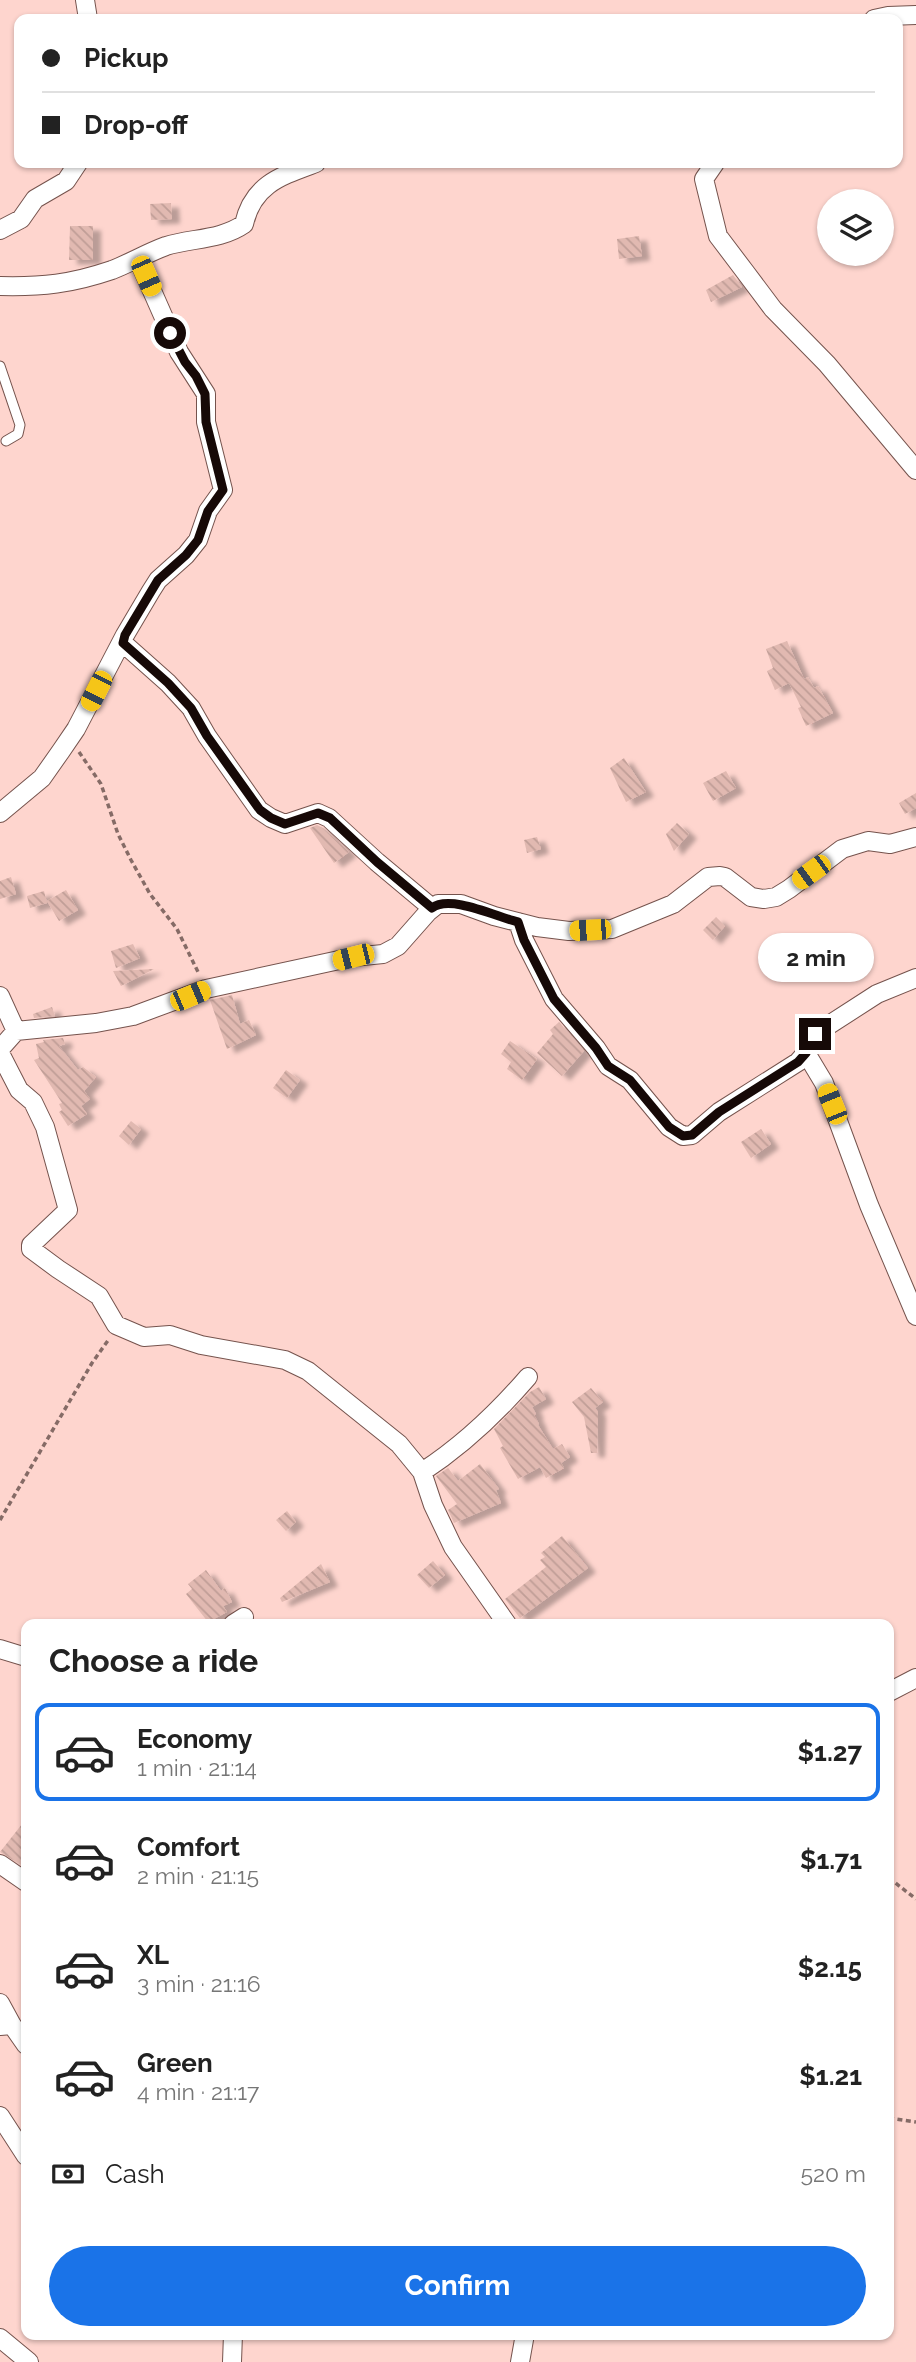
<!DOCTYPE html>
<meta charset="utf-8">
<style>
:root{--surface:#fff;--page:#f2f2f2;--text:#222;--muted:#767676;--line:#e0e0e0;--accent:#1a73e8}
body{margin:0;font-family:Raleway,sans-serif;background:var(--page);color:var(--text);height:100vh;display:flex;flex-direction:column;font-size:26px;white-space:nowrap}
*{box-sizing:border-box;margin:0}
p{font-size:23px;color:var(--muted)}
.icon{flex:none;width:38px;height:38px;fill:none;stroke:currentColor;stroke-width:2;stroke-linecap:round;stroke-linejoin:round}
.map{position:relative;flex:1;overflow:hidden}
.panel{position:absolute;left:21px;top:1619px;width:873px;height:721px;display:flex;flex-direction:column;background:var(--surface);border-radius:14px;box-shadow:0 2px 5px #0004}
.panel>*{flex:none}
.guide{position:absolute;left:14px;top:14px;width:889px;height:154px;border-radius:14px;box-shadow:0 2px 5px #0004;display:grid;align-content:center;height:154px;padding:0 28px;background:var(--surface)}
.fabs{position:absolute;left:817px;top:189px;display:grid;gap:14px}
.fabs a{display:grid;place-items:center;width:77px;height:77px;border-radius:50%;background:var(--surface);box-shadow:0 2px 5px #0004;font-size:35px}
.end{position:absolute;width:32px;height:32px;margin:-16px;border:9px solid #160907;background:#fff;box-shadow:0 0 0 4px #fff}
.from{border-radius:50%}
.bubble{position:absolute;height:49px;border-radius:24px;background:var(--surface);box-shadow:0 2px 5px #0004;font-size:23px;font-weight:700;line-height:49px;text-align:center}
.car{position:absolute;width:21px;height:42px;margin:-21px -10px;border-radius:9px;box-shadow:0 0 5px 2px #0007;background:linear-gradient(#f5c518 24%,#345 0 40%,#f5c518 0 76%,#345 0 86%,#f5c518 0)}
.guide b{display:flex;align-items:center;gap:24px;height:66px;font-size:26px}
.guide b+b{border-top:2px solid var(--line)}
.guide i{width:18px;height:18px;background:var(--text)}
ul{padding:0;list-style:none}
li{display:flex;align-items:center;gap:21px;height:98px;margin:0 14px 10px;padding:0 14px;border:4px solid transparent;border-radius:14px}
li div{flex:1}
li b{display:block;font-size:26px}
li em{font-style:normal;font-weight:700}
li.selected{border-color:var(--accent)}
li>.icon{width:63px;height:63px;stroke-width:1.5}
h2{padding:0 28px;font-size:32px;line-height:84px}
.pay{display:flex;align-items:center;gap:18px;height:77px;padding:0 28px;font-size:26px}
.pay p{margin-inline-start:auto}
.cta{display:flex;gap:14px;margin-top:auto;padding:14px 28px}
.cta a{flex:1;height:80px;border-radius:42px;background:var(--accent);color:#fff;font-size:28px;font-weight:700;line-height:80px;text-align:center}
.map>svg:first-child{display:block}
</style>
<div class="map">
<svg width="916" height="2362" viewBox="0 0 916 2362">
<defs>
<pattern id="building-back-hatch" width="6" height="6" patternUnits="userSpaceOnUse" patternTransform="scale(1.75)"><rect width="6" height="6" fill="#e1b9b1"/><path d="M-1 5l2 2M0 0l6 6M5-1l2 2" fill="none" stroke="#c09e97"/></pattern>
<filter id="shadow"><feDropShadow dx="8" dy="4.5" stdDeviation="2" flood-color="#0004"/></filter>
</defs>
<rect width="100%" height="100%" fill="#fed5ce"/>
<!-- building -->
<path fill="url(#building-back-hatch)" filter="url(#shadow)" d="M171 203 172 219 151 220 150 204Z
M70 226H93V260H69Z
M639 236 642 256 619 259 617 239Z
M733 275 742 287 711 302 706 290Z
M787 641 804 679 808 677 814 688 818 686 833 713 806 726 798 708 801 707 789 683 775 690 767 671 773 668 766 649Z
M624 758 646 792 626 802 610 768Z
M726 771 736 788 713 801 703 783Z
M916 793V808L905 814 899 803Z
M677 823 689 834 674 851 666 834Z
M317 825 323 828 349 852 334 863 310 828Z
M537 837 541 849 527 853 524 840Z
M11 877 16 894 0 899V881Z
M66 890 78 910 59 921 47 901Z
M44 891 47 903 30 908 27 896Z
M716 917 725 926 713 940 703 930Z
M133 944 140 958 116 968 111 951Z
M154 969 121 986 113 971Z
M232 995 240 1024 249 1020 256 1035 227 1049 210 1000Z
M52 1007 55 1016 34 1018 33 1014Z
M559 1022 584 1051 562 1076 537 1053 553 1034 550 1030Z
M63 1038 65 1044 59 1046 78 1070 83 1067 96 1077 84 1091 90 1099 81 1106 87 1114 68 1126 59 1112 62 1110 59 1104 62 1103 34 1060 39 1058 36 1044 44 1042 43 1040Z
M510 1041 537 1059 522 1080 507 1069 511 1062 501 1054Z
M286 1070 300 1080 287 1098 273 1088Z
M131 1121 141 1129 129 1145 119 1136Z
M761 1129 771 1144 751 1158 741 1142Z
M539 1387 546 1399 532 1407 536 1414 534 1415 539 1424 538 1425 553 1449 562 1444 570 1457 561 1463 564 1468 546 1478 540 1467 518 1479 500 1448 503 1446 494 1429 530 1392Z
M591 1388 603 1402 595 1408 598 1412 597 1453H591L584 1417 572 1402Z
M480 1464 499 1489 496 1490 501 1503 454 1523 448 1510 457 1504 436 1476 448 1468 458 1481Z
M287 1511 296 1522 286 1531 276 1520Z
M562 1536 588 1568 520 1618 505 1599 546 1567 540 1560 545 1557 541 1553Z
M433 1561 445 1575 429 1588 417 1575Z
M321 1564 330 1582 282 1602 280 1598Z
M206 1570 221 1591 225 1588 232 1602 223 1606 227 1612 208 1622 186 1594 192 1589 188 1584Z
M26 1819V1861L23 1866 0 1852Z"/>
<g fill="none" stroke-linecap="round" stroke-linejoin="round">
<defs>
<path id="lane" d="M0 366 20 425 18 434 6 441"/>
<path id="street" d="M85 0 88 19
M874 19 888 16 916 15
M715 163 704 179 718 236 746 273 773 309 827 364 916 470
M0 230 21 219 35 199 66 181 78 163
M0 286C42 287 71 284 112 270 130 263 147 253 166 246 192 238 221 240 244 224 253 184 281 176 316 163
M123 643 168 683 191 708 207 736 259 810 271 818 285 824 318 813 329 818 377 862 432 908
M0 813 42 778 61 751 76 729 125 635 151 591 158 580 186 555 198 540 208 511 223 490 206 422V394L179 352 138 259
M518 922 524 940 554 999 596 1048 608 1066 630 1080 669 1127 683 1136 692 1135 719 1112 798 1062 806 1053 815 1034 877 994 916 978
M0 996 16 1031
M0 1049 16 1031 96 1023 133 1016 206 989 353 957 383 954 398 946 428 912 438 904H461L494 916 537 927 569 931 612 929 673 904 708 877 720 876 725 877 751 897 764 899 776 897 789 889 842 849 868 841 890 844 916 837
M0 1053 19 1090 33 1102 45 1127 68 1210 31 1245V1249L58 1269 99 1296 116 1325 144 1337 170 1335 201 1345 285 1360 308 1371 399 1444 422 1472 433 1505 453 1547 507 1624
M806 1053 824 1083 869 1205 916 1316
M422 1472C462 1446 497 1413 528 1377
M233 1624 244 1617
M0 1649 26 1657
M889 1692 916 1678
M0 1864 26 1882
M0 2003 12 2025
M0 2026 12 2025 26 2045
M0 2116 26 2156
M0 2338 29 2362
M232 2362 233 2334
M520 2362 525 2334"/>
</defs>
<!-- lane casing -->
<use href="#lane" stroke="#75534d" stroke-width="11"/>
<!-- street casing -->
<use href="#street" stroke="#75534d" stroke-width="20"/>
<!-- path -->
<path stroke="#856b66" stroke-width="3.5" stroke-dasharray="5 3.5" stroke-linecap="butt" d="M79 752 101 784 118 834 131 860 150 894 177 929 199 974
M0 1520 92 1363 109 1339
M889 1878 916 1899
M889 2118 916 2122"/>
<!-- lane -->
<use href="#lane" stroke="#fff" stroke-width="9"/>
<!-- street -->
<use href="#street" stroke="#fff" stroke-width="18"/>
</g>
<g fill="none" stroke-linecap="round" stroke-linejoin="round">
<!-- route -->
<path stroke="#160907" stroke-width="9" d="M170 333 185 362 196 376 205 394 206 422 223 490 208 511 198 540 186 555 158 580 125 635 123 643 168 683 191 708 207 736 260 810 271 818 285 824 318 813 330 818 377 862 432 908C450 894 497 917 518 922L524 940 554 999 596 1048 608 1066 630 1080 669 1127 683 1136 692 1135 719 1112 798 1062 806 1053 815 1034"/>
</g>
</svg>
<div class="fabs">
<a><svg class="icon" aria-label="layers" viewBox="0 0 24 24"><path d="M12 4l9 5-9 5-9-5zM3 14l9 5 9-5"/></svg></a>
</div>
<i class="end from" style="left:170px;top:333px"></i>
<i class="end" style="left:815px;top:1034px"></i>
<div class="bubble" style="left:758px;top:933px;width:116px">2 min</div>
<i class="car" style="left:146px;top:276px;rotate:156deg"></i>
<i class="car" style="left:96px;top:691px;rotate:207deg"></i>
<i class="car" style="left:811px;top:872px;rotate:234deg"></i>
<i class="car" style="left:590px;top:930px;rotate:267deg"></i>
<i class="car" style="left:353px;top:957px;rotate:256deg"></i>
<i class="car" style="left:190px;top:996px;rotate:67deg"></i>
<i class="car" style="left:832px;top:1104px;rotate:338deg"></i>
<div class="guide">
<b><i class="from"></i>Pickup</b>
<b><i></i>Drop-off</b>
</div>
<section class="panel">
<h2>Choose a ride</h2>
<ul>
<li class="selected"><svg class="icon" aria-label="car" viewBox="0 0 24 24"><path d="M5 17H2v-5l4-1 3-4h7l3 4 3 1v5h-3M9 17h6M6 11h13"/><circle cx="7" cy="17" r="2"/><circle cx="17" cy="17" r="2"/></svg><div><b>Economy</b><p>1 min · 21:14</p></div><em>$1.27</em></li>
<li><svg class="icon" aria-label="car" viewBox="0 0 24 24"><path d="M5 17H2v-5l4-1 3-4h7l3 4 3 1v5h-3M9 17h6M6 11h13"/><circle cx="7" cy="17" r="2"/><circle cx="17" cy="17" r="2"/></svg><div><b>Comfort</b><p>2 min · 21:15</p></div><em>$1.71</em></li>
<li><svg class="icon" aria-label="car" viewBox="0 0 24 24"><path d="M5 17H2v-5l4-1 3-4h7l3 4 3 1v5h-3M9 17h6M6 11h13"/><circle cx="7" cy="17" r="2"/><circle cx="17" cy="17" r="2"/></svg><div><b>XL</b><p>3 min · 21:16</p></div><em>$2.15</em></li>
<li><svg class="icon" aria-label="car" viewBox="0 0 24 24"><path d="M5 17H2v-5l4-1 3-4h7l3 4 3 1v5h-3M9 17h6M6 11h13"/><circle cx="7" cy="17" r="2"/><circle cx="17" cy="17" r="2"/></svg><div><b>Green</b><p>4 min · 21:17</p></div><em>$1.21</em></li>
</ul>
<div class="pay"><svg class="icon" aria-label="cash" viewBox="0 0 24 24"><path d="M3 7h18v10H3z"/><circle cx="12" cy="12" r="2"/></svg>Cash<p>520 m</p></div>
<div class="cta"><a>Confirm</a></div>
</section>
</div>
